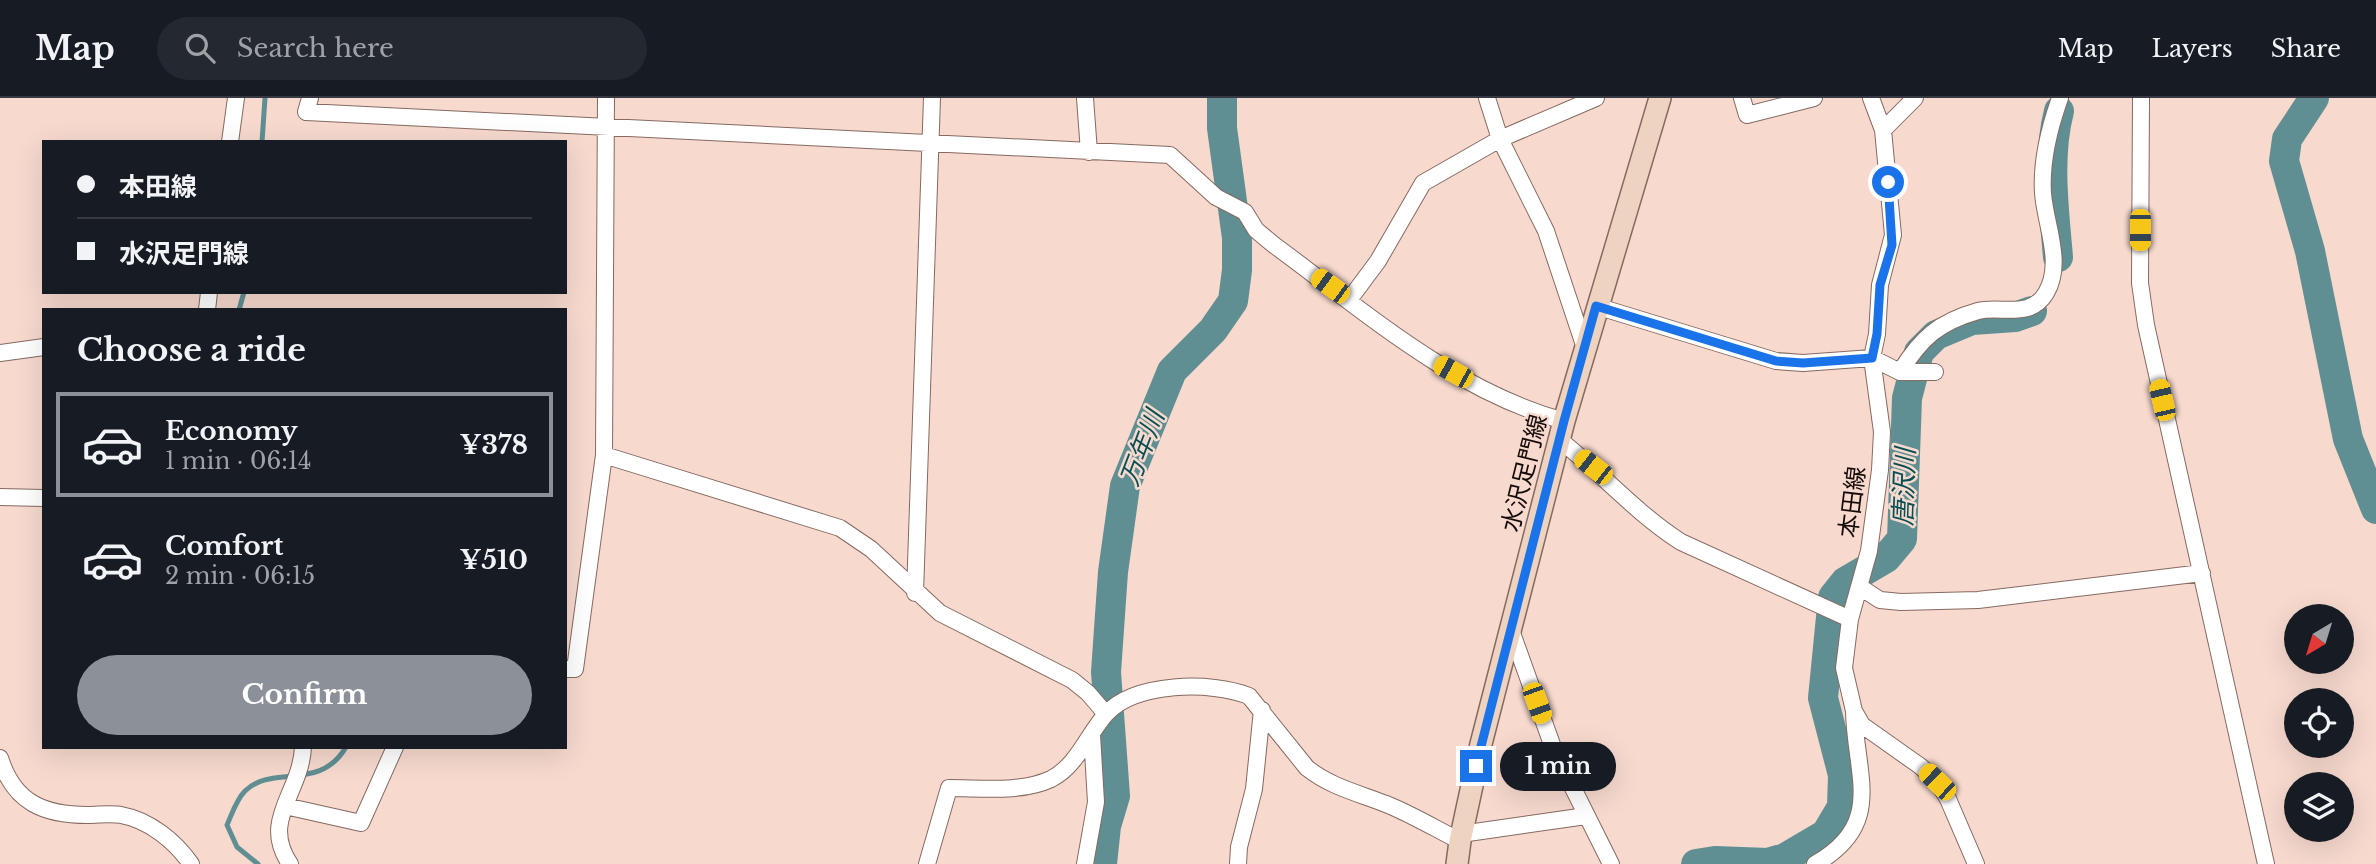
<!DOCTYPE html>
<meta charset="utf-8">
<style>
:root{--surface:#171b24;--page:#242831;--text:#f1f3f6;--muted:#9ea1a6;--line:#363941;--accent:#8c9099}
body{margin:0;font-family:"Libre Baskerville","Noto Sans JP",serif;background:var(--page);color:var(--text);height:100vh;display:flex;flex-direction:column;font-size:26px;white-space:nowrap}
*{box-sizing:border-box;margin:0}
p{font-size:23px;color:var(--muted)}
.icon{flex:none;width:38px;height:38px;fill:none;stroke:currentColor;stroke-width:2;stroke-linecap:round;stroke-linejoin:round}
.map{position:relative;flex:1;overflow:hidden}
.side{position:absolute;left:42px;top:210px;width:525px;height:441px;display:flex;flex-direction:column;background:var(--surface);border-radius:0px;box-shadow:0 7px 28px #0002}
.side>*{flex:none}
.top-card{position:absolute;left:42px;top:42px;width:525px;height:154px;border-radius:0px;box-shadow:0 7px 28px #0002;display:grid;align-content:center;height:154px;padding:0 35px;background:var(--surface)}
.needle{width:46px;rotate:218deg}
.fabs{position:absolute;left:2284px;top:506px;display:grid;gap:14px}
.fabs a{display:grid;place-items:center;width:70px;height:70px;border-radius:50%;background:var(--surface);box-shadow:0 7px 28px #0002;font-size:35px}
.end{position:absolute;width:32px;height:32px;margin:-16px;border:9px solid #1a73e8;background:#fff;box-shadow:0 0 0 4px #fff}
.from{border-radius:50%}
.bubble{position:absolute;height:49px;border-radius:24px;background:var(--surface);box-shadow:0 7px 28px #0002;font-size:23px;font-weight:700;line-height:49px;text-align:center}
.car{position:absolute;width:21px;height:42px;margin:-21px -10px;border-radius:9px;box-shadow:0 0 5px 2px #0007;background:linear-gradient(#f5c518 24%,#345 0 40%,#f5c518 0 76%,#345 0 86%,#f5c518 0)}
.top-card b{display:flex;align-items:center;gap:24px;height:66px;font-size:26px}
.top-card b+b{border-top:2px solid var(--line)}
.top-card i{width:18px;height:18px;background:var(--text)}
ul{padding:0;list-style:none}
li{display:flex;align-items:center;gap:21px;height:105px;margin:0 14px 10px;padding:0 21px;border:4px solid transparent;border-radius:0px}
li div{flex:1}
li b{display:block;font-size:26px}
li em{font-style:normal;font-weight:700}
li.active{border-color:var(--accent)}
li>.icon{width:63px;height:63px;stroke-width:1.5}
h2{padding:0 35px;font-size:32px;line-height:84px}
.action{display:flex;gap:14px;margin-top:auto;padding:14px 35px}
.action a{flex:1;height:80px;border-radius:42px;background:var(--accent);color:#fff;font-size:28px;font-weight:700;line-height:80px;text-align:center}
header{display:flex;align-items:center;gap:42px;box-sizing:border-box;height:98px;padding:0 35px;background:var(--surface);border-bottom:2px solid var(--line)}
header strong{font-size:33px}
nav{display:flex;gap:38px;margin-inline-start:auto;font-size:24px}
.search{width:490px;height:63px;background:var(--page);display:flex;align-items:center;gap:18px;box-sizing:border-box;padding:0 24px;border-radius:38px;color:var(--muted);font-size:26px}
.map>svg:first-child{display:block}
</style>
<header>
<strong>Map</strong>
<div class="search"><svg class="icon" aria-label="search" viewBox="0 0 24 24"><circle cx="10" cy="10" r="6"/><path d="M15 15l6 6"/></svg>Search here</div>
<nav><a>Map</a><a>Layers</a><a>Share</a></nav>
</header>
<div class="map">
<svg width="2376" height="766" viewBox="0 0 2376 766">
<rect width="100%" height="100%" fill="#f7d9ce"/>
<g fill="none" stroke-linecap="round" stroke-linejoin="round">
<!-- stream -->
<path stroke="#608f93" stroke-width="5" d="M262 44 265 0
M239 212 244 194
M258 766 237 749 227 727C232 716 236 702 245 693 272 666 320 694 346 649"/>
<!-- river -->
<path stroke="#608f93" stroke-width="30" d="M2314 0 2287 41 2284 63 2310 153 2348 341 2376 411
M2058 159C2054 112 2047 59 2059 13
M1102 766 1106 728 1115 698 1106 574 1113 474 1125 388 1172 273 1213 232 1233 203 1237 172V140L1222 30V0
M1696 766 1715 763 1768 765 1785 760 1826 736 1842 709 1843 677 1823 600 1833 499 1845 484 1886 460 1902 441 1907 300 1919 254 1936 237 1972 222 2015 219 2032 213"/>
<defs>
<path id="minor" d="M310 0 306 14 1170 57 1216 99 1245 114 1256 132 1274 147C1364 213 1454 293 1564 323
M1085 0 1089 54
M1487 0 1500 41 1546 133 1584 247
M1742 0 1747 17 1814 0
M1871 0 1883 32 1893 137 1880 187 1877 236 1872 260 1882 334 1880 372 1869 453 1850 521 1844 570 1854 613 1862 627 1920 668 1937 683 1948 701 1976 766
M2141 0 2140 185 2146 227 2266 766
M1883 32 1915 0
M230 44 236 0
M1349 202 1378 163 1423 85 1500 41 1596 0
M1596 208 1776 263 1803 265 1872 260 1900 274H1935
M207 212 209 194
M0 255 44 249
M1900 274C1921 240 1939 224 1978 213 2001 207 2030 222 2046 195 2064 165 2045 126 2043 95 2041 64 2050 28 2060 0
M1560 342C1601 375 1636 415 1681 444L1850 521
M604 357 840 430 871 451 940 515 1072 582 1088 595 1106 616
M0 399 44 400
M1860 489 1880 502 1901 504 1978 502 2202 475
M915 495 932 0
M1512 535 1554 652 1611 766
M565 571H575L604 357 606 0
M0 660C14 705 44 717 88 717 98 717 111 715 121 717 149 722 175 743 191 766
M285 708 361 725 395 649
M1461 736 1586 718
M290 766C260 722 301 695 303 649
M927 766 949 690C982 690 1021 695 1051 681 1077 668 1088 636 1106 616 1135 584 1211 583 1249 598L1307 670C1331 689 1358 695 1386 706 1411 716 1436 731 1460 743
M1085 766 1096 704 1092 637
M1238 766 1239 749 1254 691 1262 612
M1815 766C1886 726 1855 677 1854 613"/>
<path id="secondary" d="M1457 766 1460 743 1481 646 1564 323 1660 0"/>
</defs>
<!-- minor casing -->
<use href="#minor" stroke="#856a61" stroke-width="18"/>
<!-- secondary casing -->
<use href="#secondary" stroke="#856a61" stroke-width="24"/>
<!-- minor -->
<use href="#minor" stroke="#fff" stroke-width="16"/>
<!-- secondary -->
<use href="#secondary" stroke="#eed3c1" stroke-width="21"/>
</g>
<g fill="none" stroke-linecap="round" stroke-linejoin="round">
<!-- route -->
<path stroke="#1a73e8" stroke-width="9" d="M1476 668 1564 323 1596 208 1776 263 1803 265 1872 260 1877 236 1880 187 1892 147 1888 84"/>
</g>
<g text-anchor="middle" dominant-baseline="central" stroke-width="5" stroke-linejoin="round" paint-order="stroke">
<!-- street labels -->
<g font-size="24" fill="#140a07" stroke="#f7d9ce">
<text transform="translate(1524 375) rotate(-76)">水沢足門線</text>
<text transform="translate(1852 404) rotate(-83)">本田線</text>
</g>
<!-- water labels -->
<g font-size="26" font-style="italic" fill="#065055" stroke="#f7d9ce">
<text transform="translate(1142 350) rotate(-69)">万年川</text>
<text transform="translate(1904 389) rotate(-88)">唐沢川</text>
</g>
</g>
</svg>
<div class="fabs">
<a><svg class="needle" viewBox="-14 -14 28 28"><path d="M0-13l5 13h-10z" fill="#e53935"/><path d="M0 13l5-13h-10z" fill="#9ea1a6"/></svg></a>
<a><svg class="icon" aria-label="locate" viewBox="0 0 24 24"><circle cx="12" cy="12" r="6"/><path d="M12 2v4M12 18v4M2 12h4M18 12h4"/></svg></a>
<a><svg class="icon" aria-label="layers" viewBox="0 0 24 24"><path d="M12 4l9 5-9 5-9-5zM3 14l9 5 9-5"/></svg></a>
</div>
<i class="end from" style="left:1888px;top:84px"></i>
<i class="end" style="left:1476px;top:668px"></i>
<div class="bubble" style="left:1500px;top:644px;width:116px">1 min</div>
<i class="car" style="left:2140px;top:132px;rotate:180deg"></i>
<i class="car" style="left:1330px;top:188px;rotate:306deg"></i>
<i class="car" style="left:1453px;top:274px;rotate:299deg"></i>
<i class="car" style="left:2162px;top:302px;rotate:347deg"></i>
<i class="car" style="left:1593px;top:369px;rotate:308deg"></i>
<i class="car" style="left:1537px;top:605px;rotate:160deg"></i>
<i class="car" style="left:1937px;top:684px;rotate:314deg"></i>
<div class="top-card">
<b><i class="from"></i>本田線</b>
<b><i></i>水沢足門線</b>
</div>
<section class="side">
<h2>Choose a ride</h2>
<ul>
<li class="active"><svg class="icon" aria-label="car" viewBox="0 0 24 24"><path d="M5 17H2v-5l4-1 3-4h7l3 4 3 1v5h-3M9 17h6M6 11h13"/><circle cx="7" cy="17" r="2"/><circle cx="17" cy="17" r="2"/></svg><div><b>Economy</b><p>1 min · 06:14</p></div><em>¥378</em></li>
<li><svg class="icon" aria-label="car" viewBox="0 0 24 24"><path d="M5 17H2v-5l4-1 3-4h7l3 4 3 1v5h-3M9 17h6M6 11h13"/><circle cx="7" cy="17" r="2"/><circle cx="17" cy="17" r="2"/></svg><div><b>Comfort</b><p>2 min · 06:15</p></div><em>¥510</em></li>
</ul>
<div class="action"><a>Confirm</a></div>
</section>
</div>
